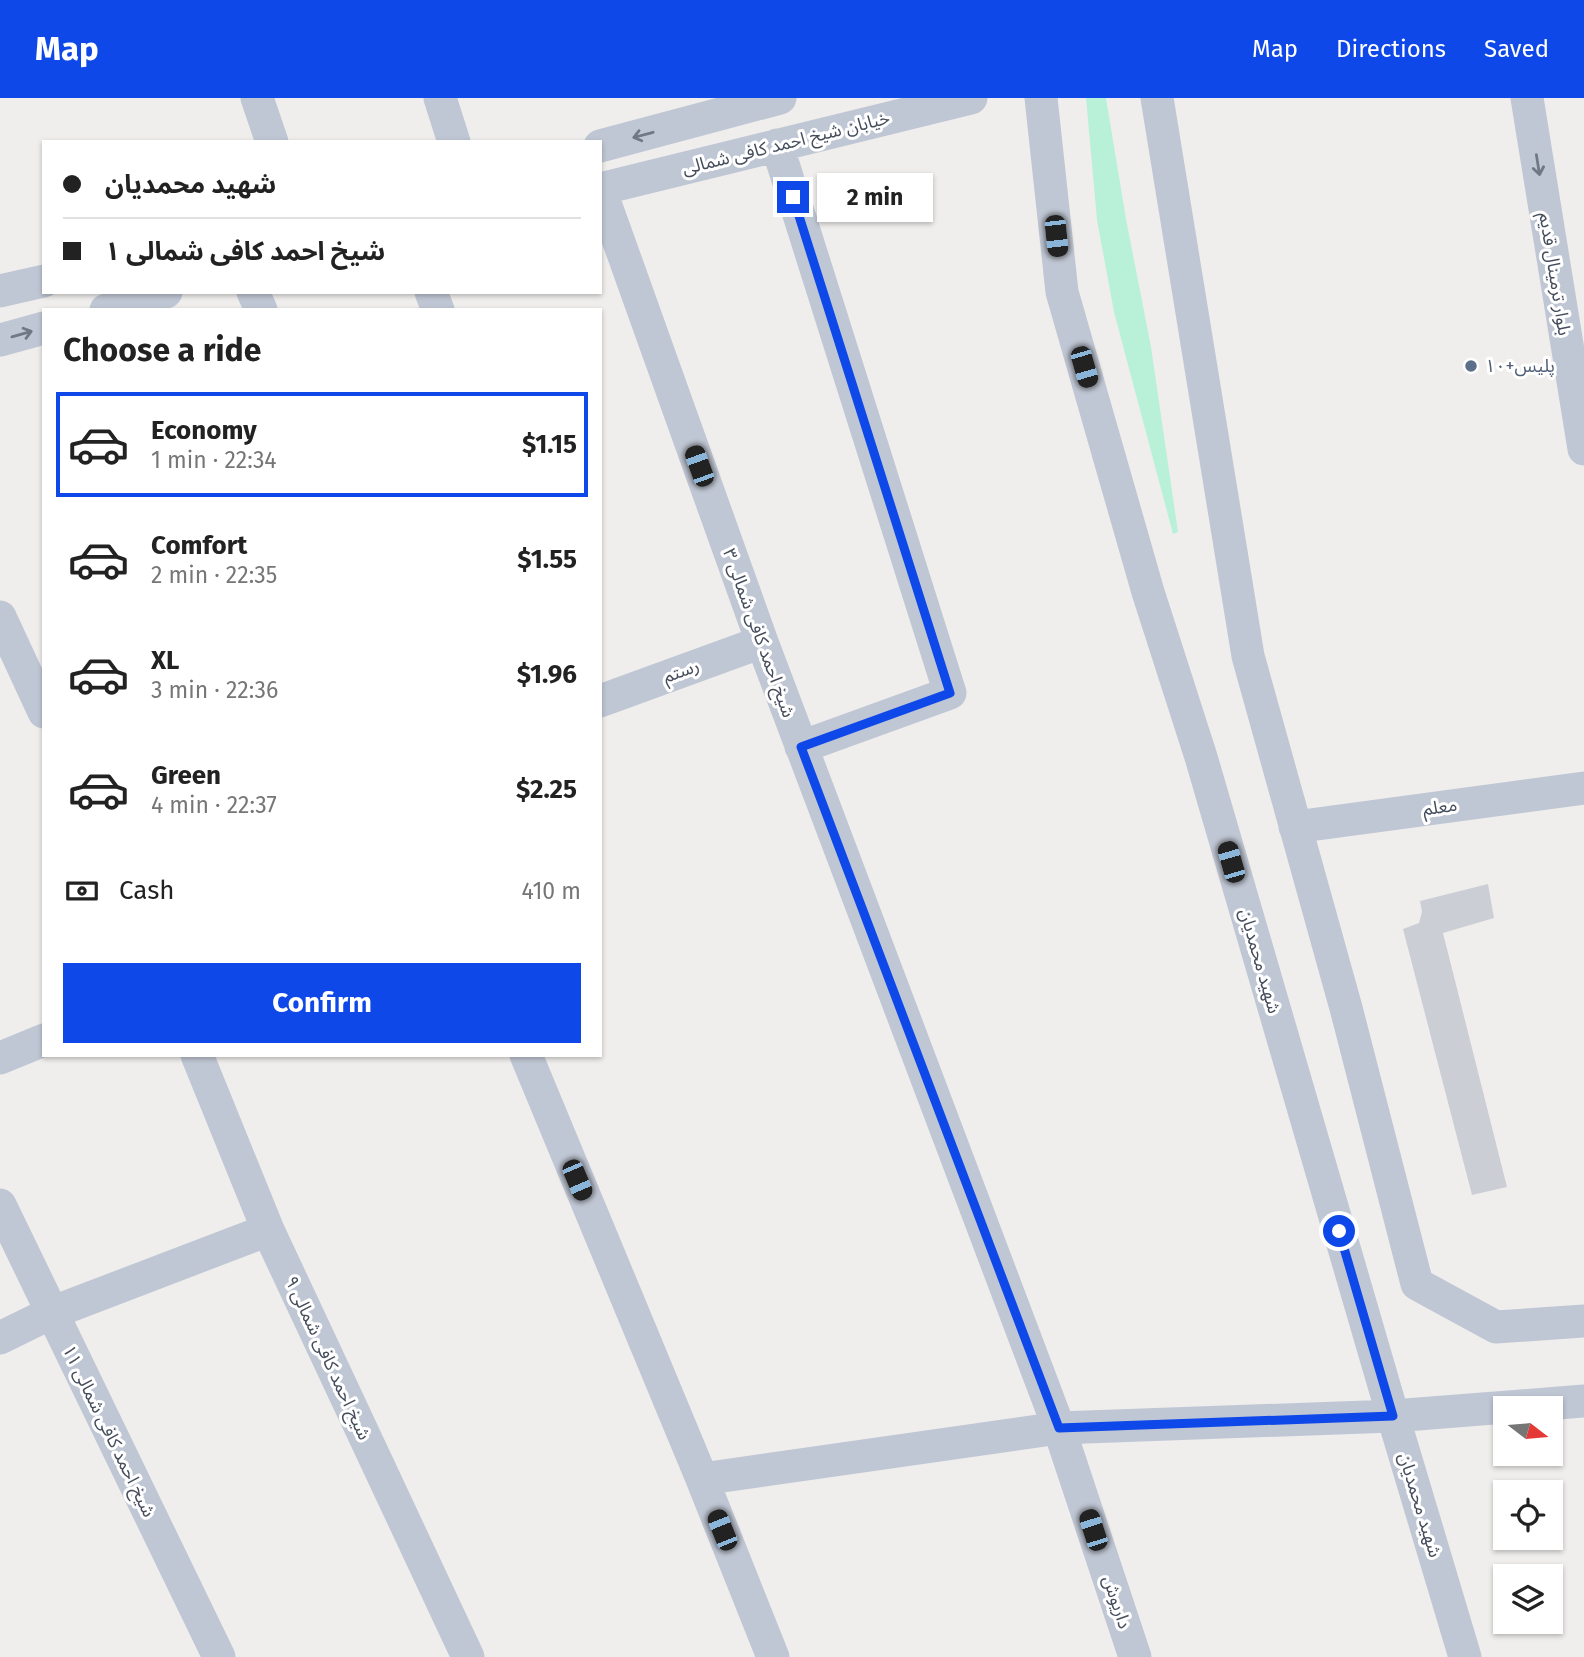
<!DOCTYPE html>
<meta charset="utf-8">
<style>
:root{--surface:#fff;--page:#f2f2f2;--text:#222;--muted:#767676;--line:#e0e0e0;--accent:#0f48e8}
body{margin:0;font-family:"Fira Sans","Noto Sans Arabic",sans-serif;background:var(--page);color:var(--text);height:100vh;display:flex;flex-direction:column;font-size:26px;white-space:nowrap}
*{box-sizing:border-box;margin:0}
p{font-size:23px;color:var(--muted)}
.icon{flex:none;width:38px;height:38px;fill:none;stroke:currentColor;stroke-width:2;stroke-linecap:round;stroke-linejoin:round}
.map{position:relative;flex:1;overflow:hidden}
.drawer{position:absolute;left:42px;top:210px;width:560px;height:749px;display:flex;flex-direction:column;background:var(--surface);border-radius:0px;box-shadow:0 2px 5px #0004}
.drawer>*{flex:none}
.guide{position:absolute;left:42px;top:42px;width:560px;height:154px;border-radius:0px;box-shadow:0 2px 5px #0004;display:grid;align-content:center;height:154px;padding:0 21px;background:var(--surface)}
.needle{width:46px;rotate:106deg}
.tools{position:absolute;left:1493px;top:1298px;display:grid;gap:14px}
.tools a{display:grid;place-items:center;width:70px;height:70px;border-radius:0px;background:var(--surface);box-shadow:0 2px 5px #0004;font-size:35px}
.end{position:absolute;width:32px;height:32px;margin:-16px;border:9px solid #0f48e8;background:#fff;box-shadow:0 0 0 4px #fff}
.from{border-radius:50%}
.bubble{position:absolute;height:49px;border-radius:0px;background:var(--surface);box-shadow:0 2px 5px #0004;font-size:23px;font-weight:700;line-height:49px;text-align:center}
.car{position:absolute;width:21px;height:42px;margin:-21px -10px;border-radius:9px;box-shadow:0 0 5px 2px #0007;background:linear-gradient(#222 24%,#8ab4d8 0 40%,#222 0 76%,#8ab4d8 0 86%,#222 0)}
.guide b{display:flex;align-items:center;gap:24px;height:66px;font-size:26px}
.guide b+b{border-top:2px solid var(--line)}
.guide i{width:18px;height:18px;background:var(--text)}
ul{padding:0;list-style:none}
li{display:flex;align-items:center;gap:21px;height:105px;margin:0 14px 10px;padding:0 7px;border:4px solid transparent;border-radius:0px}
li div{flex:1}
li b{display:block;font-size:26px}
li em{font-style:normal;font-weight:700}
li.on{border-color:var(--accent)}
li>.icon{width:63px;height:63px;stroke-width:1.5}
h2{padding:0 21px;font-size:32px;line-height:84px}
.pay{display:flex;align-items:center;gap:18px;height:77px;padding:0 21px;font-size:26px}
.pay p{margin-inline-start:auto}
.button{display:flex;gap:14px;margin-top:auto;padding:14px 21px}
.button a{flex:1;height:80px;border-radius:0px;background:var(--accent);color:#fff;font-size:28px;font-weight:700;line-height:80px;text-align:center}
header{display:flex;align-items:center;gap:42px;box-sizing:border-box;height:98px;padding:0 35px;background:var(--accent);color:#fff}
header strong{font-size:33px}
nav{display:flex;gap:38px;margin-inline-start:auto;font-size:24px}
.map>svg:first-child{display:block}
</style>
<header>
<strong>Map</strong>
<nav><a>Map</a><a>Directions</a><a>Saved</a></nav>
</header>
<div class="map">
<svg width="1584" height="1559" viewBox="0 0 1584 1559">
<rect width="100%" height="100%" fill="#f0eeed"/>
<!-- green -->
<path fill="#b8f1d8" d="M1086 0H1106L1126 121 1151 249 1178 434 1173 436 1114 214 1097 122Z"/>
<!-- building -->
<path fill="#ccced6" d="M1488 786 1494 820 1443 835 1507 1089 1472 1097 1403 831 1419 825 1422 814 1420 803Z"/>
<g fill="none" stroke-linecap="round" stroke-linejoin="round">
<!-- minor -->
<path stroke="#c0c7d4" stroke-width="33" d="M257 0 272 44
M440 0 454 44
M1041 0 1062 194 1148 494 1201 659 1393 1318 1465 1559
M1157 0 1248 558 1346 910 1417 1186 1496 1229 1584 1223
M1527 0 1584 351
M777 47 950 595 801 649
M600 48 780 0
M600 91 762 544 1059 1330 1135 1559
M600 91 971 0
M0 193 44 183
M253 194 261 212
M431 194 438 212
M106 212 166 194
M0 242 44 230
M0 519 44 614
M600 603 762 544
M1295 729 1584 690
M197 957 268 1132 468 1559
M526 957 702 1381 773 1559
M0 960 44 942
M0 1107 219 1559
M0 1240 51 1215 268 1132
M702 1381 1059 1330 1393 1318 1584 1303"/>
</g>
<!-- one-way arrows -->
<defs><path id="oneway-shaft" d="M-6 0H5M1.5-3L5.5 0L1.5 3" fill="none" stroke-width="1.6" stroke-linecap="round" stroke-linejoin="round" transform="scale(1.75)"/></defs>
<g stroke="#707886">
<use href="#oneway-shaft" transform="translate(643 37) rotate(165)"/>
<use href="#oneway-shaft" transform="translate(1538 67) rotate(81)"/>
<use href="#oneway-shaft" transform="translate(22 236) rotate(-16)"/>
</g>
<g fill="none" stroke-linecap="round" stroke-linejoin="round">
<!-- route -->
<path stroke="#0f48e8" stroke-width="9" d="M793 99 950 595 801 649 1059 1330 1393 1318 1339 1133"/>
</g>
<!-- markers -->
<circle fill="#5c6f8a" stroke="#fff" stroke-width="2.5" cx="1471" cy="268" r="7"/>
<g text-anchor="middle" dominant-baseline="central" stroke-width="6" stroke-linejoin="round" paint-order="stroke">
<!-- street labels -->
<g font-size="18" fill="#454d5c" stroke="#fff">
<text transform="translate(786 45) rotate(-14)">خیابان شیخ احمد کافی شمالی</text>
<text transform="translate(1555 176) rotate(81)">بلوار ترمینال قدیم</text>
<text transform="translate(759 535) rotate(70)">شیخ احمد کافی شمالی ۳</text>
<text transform="translate(681 573) rotate(-20)">رستم</text>
<text transform="translate(1440 709) rotate(-8)">معلم</text>
<text transform="translate(1260 863) rotate(74)">شهید محمدیان</text>
<text transform="translate(328 1260) rotate(65)">شیخ احمد کافی شمالی ۹</text>
<text transform="translate(109 1333) rotate(64)">شیخ احمد کافی شمالی ۱۱</text>
<text transform="translate(1420 1407) rotate(73)">شهید محمدیان</text>
<text transform="translate(1117 1504) rotate(72)">داریوش</text>
</g>
<!-- service labels -->
<g font-size="18" fill="#4e5e75" stroke="#fff" text-anchor="start">
<text x="1485" y="268">پلیس+۱۰</text>
</g>
</g>
</svg>
<div class="tools">
<a><svg class="needle" viewBox="-14 -14 28 28"><path d="M0-13l5 13h-10z" fill="#e53935"/><path d="M0 13l5-13h-10z" fill="#767676"/></svg></a>
<a><svg class="icon" aria-label="locate" viewBox="0 0 24 24"><circle cx="12" cy="12" r="6"/><path d="M12 2v4M12 18v4M2 12h4M18 12h4"/></svg></a>
<a><svg class="icon" aria-label="layers" viewBox="0 0 24 24"><path d="M12 4l9 5-9 5-9-5zM3 14l9 5 9-5"/></svg></a>
</div>
<i class="end from" style="left:1339px;top:1133px"></i>
<i class="end" style="left:793px;top:99px"></i>
<div class="bubble" style="left:817px;top:75px;width:116px">2 min</div>
<i class="car" style="left:1056px;top:138px;rotate:174deg"></i>
<i class="car" style="left:1084px;top:269px;rotate:164deg"></i>
<i class="car" style="left:699px;top:368px;rotate:340deg"></i>
<i class="car" style="left:1231px;top:764px;rotate:344deg"></i>
<i class="car" style="left:577px;top:1082px;rotate:157deg"></i>
<i class="car" style="left:722px;top:1432px;rotate:338deg"></i>
<i class="car" style="left:1093px;top:1432px;rotate:342deg"></i>
<div class="guide">
<b><i class="from"></i>شهید محمدیان</b>
<b><i></i>شیخ احمد کافی شمالی ۱</b>
</div>
<section class="drawer">
<h2>Choose a ride</h2>
<ul>
<li class="on"><svg class="icon" aria-label="car" viewBox="0 0 24 24"><path d="M5 17H2v-5l4-1 3-4h7l3 4 3 1v5h-3M9 17h6M6 11h13"/><circle cx="7" cy="17" r="2"/><circle cx="17" cy="17" r="2"/></svg><div><b>Economy</b><p>1 min · 22:34</p></div><em>$1.15</em></li>
<li><svg class="icon" aria-label="car" viewBox="0 0 24 24"><path d="M5 17H2v-5l4-1 3-4h7l3 4 3 1v5h-3M9 17h6M6 11h13"/><circle cx="7" cy="17" r="2"/><circle cx="17" cy="17" r="2"/></svg><div><b>Comfort</b><p>2 min · 22:35</p></div><em>$1.55</em></li>
<li><svg class="icon" aria-label="car" viewBox="0 0 24 24"><path d="M5 17H2v-5l4-1 3-4h7l3 4 3 1v5h-3M9 17h6M6 11h13"/><circle cx="7" cy="17" r="2"/><circle cx="17" cy="17" r="2"/></svg><div><b>XL</b><p>3 min · 22:36</p></div><em>$1.96</em></li>
<li><svg class="icon" aria-label="car" viewBox="0 0 24 24"><path d="M5 17H2v-5l4-1 3-4h7l3 4 3 1v5h-3M9 17h6M6 11h13"/><circle cx="7" cy="17" r="2"/><circle cx="17" cy="17" r="2"/></svg><div><b>Green</b><p>4 min · 22:37</p></div><em>$2.25</em></li>
</ul>
<div class="pay"><svg class="icon" aria-label="cash" viewBox="0 0 24 24"><path d="M3 7h18v10H3z"/><circle cx="12" cy="12" r="2"/></svg>Cash<p>410 m</p></div>
<div class="button"><a>Confirm</a></div>
</section>
</div>
